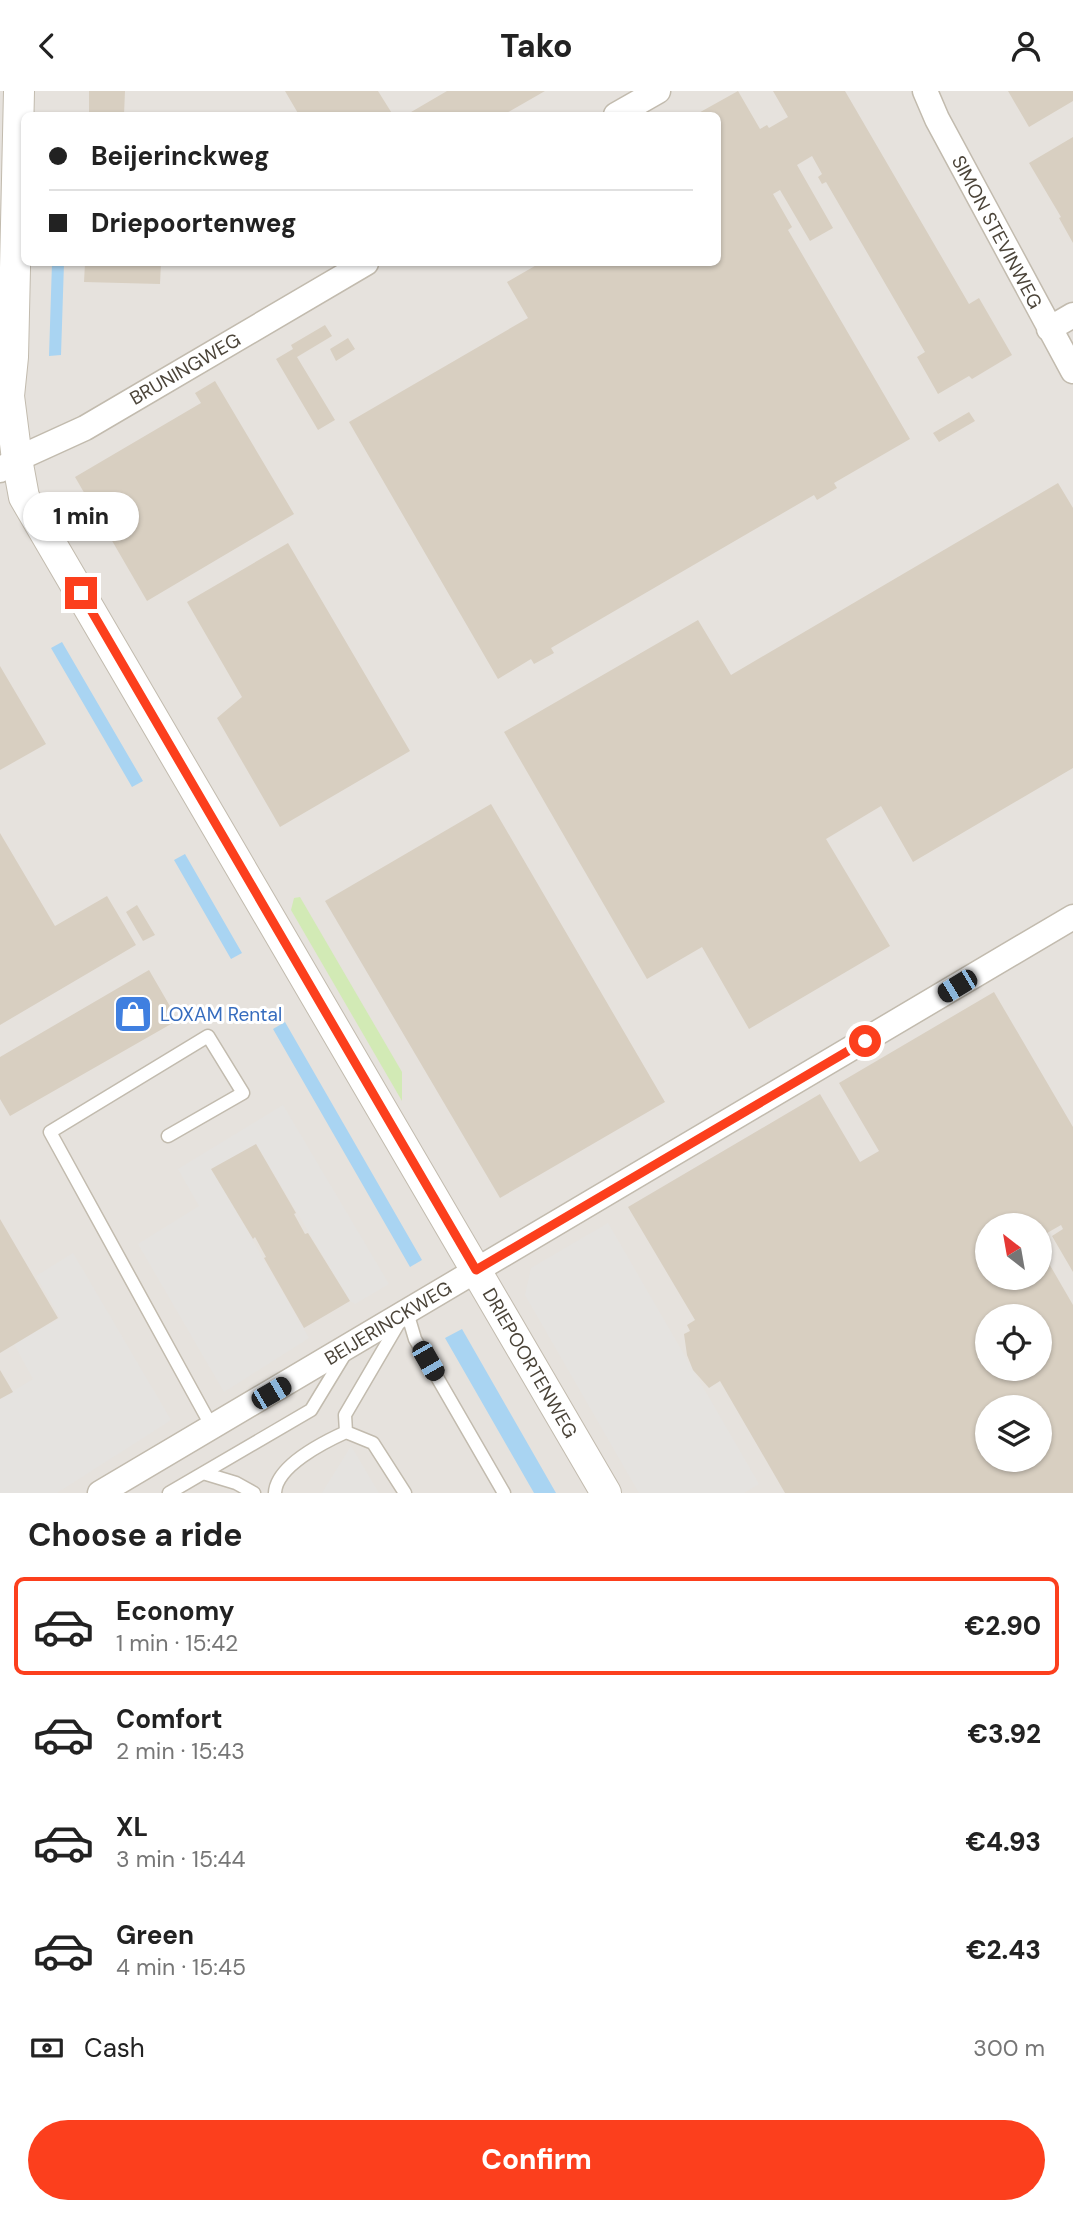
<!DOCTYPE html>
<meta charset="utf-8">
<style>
:root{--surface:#fff;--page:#f2f2f2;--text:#222;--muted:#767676;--line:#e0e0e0;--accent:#fc3f1d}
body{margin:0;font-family:"DM Sans",sans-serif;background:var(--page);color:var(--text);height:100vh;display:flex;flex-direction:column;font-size:26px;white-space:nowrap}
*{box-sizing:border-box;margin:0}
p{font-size:23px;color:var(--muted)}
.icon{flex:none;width:38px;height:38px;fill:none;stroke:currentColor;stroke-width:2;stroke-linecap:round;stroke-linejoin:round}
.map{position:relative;height:1402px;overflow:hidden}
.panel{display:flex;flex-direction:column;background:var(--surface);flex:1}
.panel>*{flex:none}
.banner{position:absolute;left:21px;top:21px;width:700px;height:154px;border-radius:10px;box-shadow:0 2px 5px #0004;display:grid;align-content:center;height:154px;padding:0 28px;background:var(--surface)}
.needle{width:46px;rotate:329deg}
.controls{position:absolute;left:975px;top:1122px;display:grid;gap:14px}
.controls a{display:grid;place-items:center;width:77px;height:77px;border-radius:50%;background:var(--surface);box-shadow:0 2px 5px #0004;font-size:35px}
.end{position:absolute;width:32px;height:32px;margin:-16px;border:9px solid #fc3f1d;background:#fff;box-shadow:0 0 0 4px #fff}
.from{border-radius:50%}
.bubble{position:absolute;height:49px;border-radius:24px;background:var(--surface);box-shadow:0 2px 5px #0004;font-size:23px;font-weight:800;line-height:49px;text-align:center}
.car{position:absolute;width:21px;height:42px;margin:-21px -10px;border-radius:9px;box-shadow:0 0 5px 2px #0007;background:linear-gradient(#222 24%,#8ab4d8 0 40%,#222 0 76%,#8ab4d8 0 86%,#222 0)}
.banner b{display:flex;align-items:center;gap:24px;height:66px;font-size:26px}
.banner b+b{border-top:2px solid var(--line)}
.banner i{width:18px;height:18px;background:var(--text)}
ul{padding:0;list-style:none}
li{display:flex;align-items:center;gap:21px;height:98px;margin:0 14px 10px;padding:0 14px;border:4px solid transparent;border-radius:10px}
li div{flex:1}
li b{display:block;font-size:26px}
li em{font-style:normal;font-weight:800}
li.current{border-color:var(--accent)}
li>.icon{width:63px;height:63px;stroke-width:1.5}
h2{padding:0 28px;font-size:32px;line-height:84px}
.pay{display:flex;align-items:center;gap:18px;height:77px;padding:0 28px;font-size:26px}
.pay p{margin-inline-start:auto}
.action{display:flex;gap:14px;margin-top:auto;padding:14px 28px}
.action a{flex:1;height:80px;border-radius:42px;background:var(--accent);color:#fff;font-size:28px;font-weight:800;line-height:80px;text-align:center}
header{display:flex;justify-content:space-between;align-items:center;height:91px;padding:0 28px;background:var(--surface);font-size:32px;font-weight:800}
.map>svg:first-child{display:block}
</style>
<header><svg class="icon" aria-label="back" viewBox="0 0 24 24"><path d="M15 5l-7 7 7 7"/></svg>Tako<svg class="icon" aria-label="person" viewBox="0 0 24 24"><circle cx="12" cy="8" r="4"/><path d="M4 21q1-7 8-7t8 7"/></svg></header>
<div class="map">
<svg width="1073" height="1402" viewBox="0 0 1073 1402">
<rect width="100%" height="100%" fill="#f6f3ec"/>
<!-- industrial -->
<path fill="#e6e2dd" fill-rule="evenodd" d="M0 0H1073V1402H0ZM24 24H718V172H24ZM987 1134H1040V1186H987ZM987 1225H1040V1278H987ZM987 1316H1040V1368H987Z"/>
<!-- green -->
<path fill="#d2eab5" d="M300 806 402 981V1010L291 819 294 807Z"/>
<!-- parking -->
<path fill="#e5e3e0" d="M283 1014 389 1193 355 1213 350 1210 256 1053 212 1078 309 1247 224 1301 138 1153 199 1115 178 1078Z
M608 1132 759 1393 744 1402H639L525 1204 531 1177Z
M73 1162 171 1329 57 1402H0V1308L33 1288 14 1253 60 1227 36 1185Z
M351 1355 379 1402H322Z"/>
<!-- water -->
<path fill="#a9d4f2" d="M52 172H64L61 264 49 265Z
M62 551 143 690 132 696 51 557Z
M185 763 242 862 231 868 174 769Z
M285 931 422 1169 410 1176 273 938Z
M462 1238 556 1402H534L445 1247Z"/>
<!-- building -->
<path fill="#d8cfc1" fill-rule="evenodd" d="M89 0H125L124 24H89Z
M285 0H378L393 24H299Z
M447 0H545L503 24H406Z
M738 0 760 38 767 34 769 37 788 26 773 0H845L969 213 979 207 1012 264 972 288 969 285 938 303 917 266 925 261 826 91 822 93 818 86 822 83 812 65 797 74 833 137 810 150 780 99 773 103 792 136 788 139 910 348 834 392 837 397 817 409 814 404 551 557 554 562 534 573 531 568 498 588 349 331 528 227 507 191 540 172H718V24H695Z
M1008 0H1073V10L1029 36Z
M1073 46V152L1059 127 1061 126 1029 72Z
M85 172H161L160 193 84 191Z
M325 234 332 245 297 266 335 329 318 339 276 268 293 258 291 254Z
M348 247 355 258 336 270 330 258Z
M215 290 294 423 147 510 75 386 201 312 195 302Z
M969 321 975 330 939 351 933 342Z
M1058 392 1073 417V677L913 771 881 715 826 748 890 855 749 938 702 856 647 888 504 641 698 529 731 584Z
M288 452 410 660 280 736 217 627 242 606 187 511Z
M0 575 46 653 0 679Z
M491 713 665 1011 500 1107 325 810Z
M0 742 55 835 107 805 136 854 0 934Z
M137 814 155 844 143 850 126 821Z
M149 879 178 929 10 1025 0 1008V966Z
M994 901 1073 1036V1181L1052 1145 1063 1138 1061 1134 1040 1146V1134H987V1186H1040V1157L1073 1214V1402H785L720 1290 709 1297 693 1279 687 1264 684 1243 690 1240 687 1234 695 1229 628 1116 820 1003 860 1071 879 1060 839 992ZM987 1225H1040V1278H987ZM987 1316H1040V1368H987Z
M256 1053 296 1122 294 1123 305 1143 308 1142 350 1210 304 1237 264 1167 266 1166 255 1146 253 1148 211 1078Z
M0 1128 58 1227 0 1262Z
M0 1279 13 1301 0 1308Z"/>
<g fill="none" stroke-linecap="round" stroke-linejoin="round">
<defs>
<path id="service" d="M168 1045 243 1002 208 945 50 1041 212 1336
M407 1221 415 1248 504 1402
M346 1341 373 1352 405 1402
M203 1382 236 1392 254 1402
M169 1402 311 1319 345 1263
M275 1402C276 1375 324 1351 346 1341L345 1324 400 1230"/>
<path id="minor" d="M925 0 937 28 1073 280
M616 24 658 0
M1049 238 1073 224
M0 379 17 368 85 337 366 172
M100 1402 1073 826"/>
<path id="tertiary" d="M19 0 13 266 9 305 17 368 24 406 606 1402"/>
</defs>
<!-- service casing -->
<use href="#service" stroke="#c2bbae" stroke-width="15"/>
<!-- minor casing -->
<use href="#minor" stroke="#c2bbae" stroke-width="27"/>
<!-- tertiary casing -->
<use href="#tertiary" stroke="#c2bbae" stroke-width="32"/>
<!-- service -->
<use href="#service" stroke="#fff" stroke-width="12"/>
<!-- minor -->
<use href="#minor" stroke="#fff" stroke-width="24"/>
<!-- tertiary -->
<use href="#tertiary" stroke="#fff" stroke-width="30"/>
</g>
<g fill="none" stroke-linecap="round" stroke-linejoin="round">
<!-- route -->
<path stroke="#fc3f1d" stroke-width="9" d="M81 502 476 1179 865 950"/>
</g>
<!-- icons -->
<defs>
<symbol id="shop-square" viewBox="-11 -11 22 22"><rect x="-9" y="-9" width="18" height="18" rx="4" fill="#3f7fe0" stroke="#fff"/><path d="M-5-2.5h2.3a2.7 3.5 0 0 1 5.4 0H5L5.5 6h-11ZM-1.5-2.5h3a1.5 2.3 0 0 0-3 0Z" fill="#fff"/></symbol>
</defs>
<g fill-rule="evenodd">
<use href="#shop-square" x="111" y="901" width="44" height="44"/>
</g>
<g text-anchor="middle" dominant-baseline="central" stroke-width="6" stroke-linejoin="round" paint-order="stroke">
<!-- street labels -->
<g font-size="19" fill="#4b4439" stroke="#fff">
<text transform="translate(997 141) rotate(62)">SIMON STEVINWEG</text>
<text transform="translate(185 278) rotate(-30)">BRUNINGWEG</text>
<text transform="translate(388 1232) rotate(-31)">BEIJERINCKWEG</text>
<text transform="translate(530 1272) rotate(60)">DRIEPOORTENWEG</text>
</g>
<!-- shop labels -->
<g font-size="19" fill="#366cbe" stroke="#fff" text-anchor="start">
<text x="160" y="923">LOXAM Rental</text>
</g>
</g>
</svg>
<div class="controls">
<a><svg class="needle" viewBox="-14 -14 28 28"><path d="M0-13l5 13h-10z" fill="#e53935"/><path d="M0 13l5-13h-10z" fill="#767676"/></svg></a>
<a><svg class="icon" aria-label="locate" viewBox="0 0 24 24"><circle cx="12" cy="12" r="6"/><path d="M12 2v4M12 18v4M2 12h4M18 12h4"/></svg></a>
<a><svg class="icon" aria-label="layers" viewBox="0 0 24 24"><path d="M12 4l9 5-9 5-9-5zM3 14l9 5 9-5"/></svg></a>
</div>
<i class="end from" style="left:865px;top:950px"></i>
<i class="end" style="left:81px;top:502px"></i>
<div class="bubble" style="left:23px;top:401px;width:116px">1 min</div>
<i class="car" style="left:957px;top:895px;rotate:239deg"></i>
<i class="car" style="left:428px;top:1270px;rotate:150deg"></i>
<i class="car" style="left:271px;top:1302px;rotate:60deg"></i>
<div class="banner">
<b><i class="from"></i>Beijerinckweg</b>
<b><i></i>Driepoortenweg</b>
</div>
</div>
<section class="panel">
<h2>Choose a ride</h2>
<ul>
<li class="current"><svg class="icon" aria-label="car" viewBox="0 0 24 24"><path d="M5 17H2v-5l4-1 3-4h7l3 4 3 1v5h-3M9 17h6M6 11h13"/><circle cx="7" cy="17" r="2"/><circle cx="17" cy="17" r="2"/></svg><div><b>Economy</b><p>1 min · 15:42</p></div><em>€2.90</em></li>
<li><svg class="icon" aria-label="car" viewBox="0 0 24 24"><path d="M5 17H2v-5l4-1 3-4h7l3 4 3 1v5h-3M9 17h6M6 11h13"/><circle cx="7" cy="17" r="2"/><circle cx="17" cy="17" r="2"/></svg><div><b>Comfort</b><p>2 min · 15:43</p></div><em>€3.92</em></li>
<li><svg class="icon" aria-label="car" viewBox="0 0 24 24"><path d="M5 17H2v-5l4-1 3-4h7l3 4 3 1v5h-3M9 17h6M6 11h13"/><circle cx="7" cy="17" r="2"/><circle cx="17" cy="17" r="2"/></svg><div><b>XL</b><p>3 min · 15:44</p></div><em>€4.93</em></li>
<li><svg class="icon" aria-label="car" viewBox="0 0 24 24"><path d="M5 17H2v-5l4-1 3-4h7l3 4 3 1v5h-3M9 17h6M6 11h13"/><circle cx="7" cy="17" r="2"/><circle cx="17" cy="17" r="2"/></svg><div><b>Green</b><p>4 min · 15:45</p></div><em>€2.43</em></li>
</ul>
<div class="pay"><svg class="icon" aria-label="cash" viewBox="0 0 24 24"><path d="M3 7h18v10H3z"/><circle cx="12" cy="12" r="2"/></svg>Cash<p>300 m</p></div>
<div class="action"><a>Confirm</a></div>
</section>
